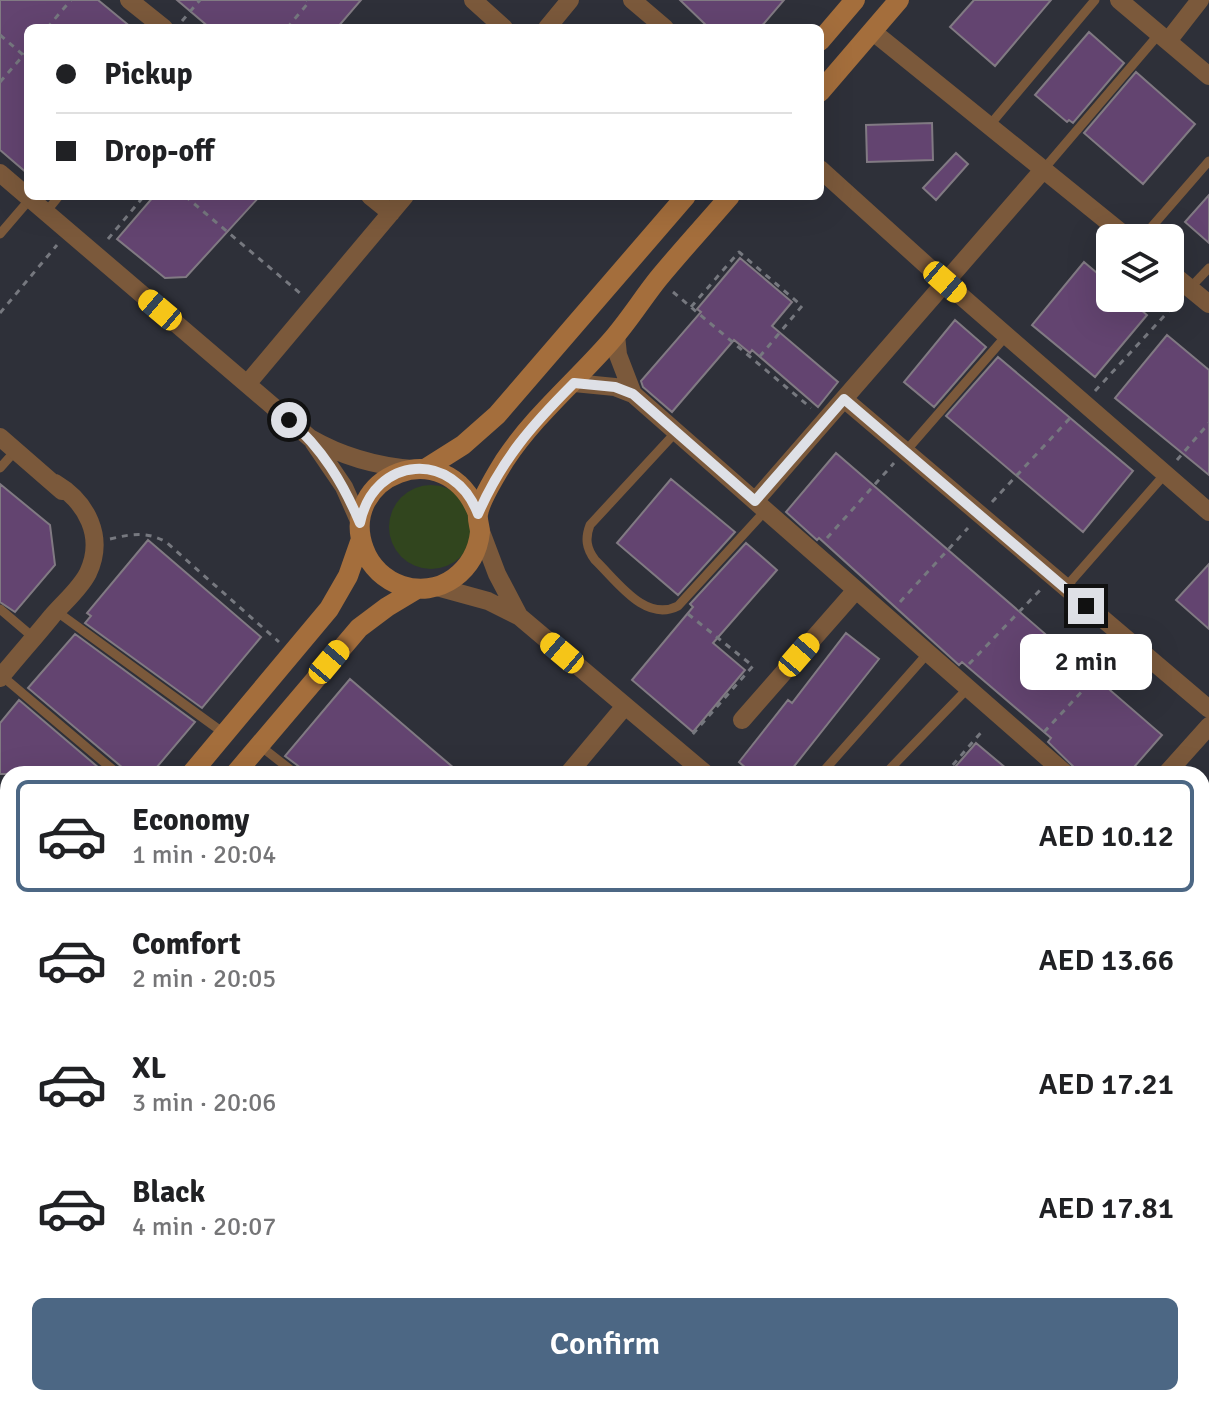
<!DOCTYPE html>
<meta charset="utf-8">
<style>
:root{--surface:#fff;--page:#f2f2f2;--text:#202124;--muted:#757577;--line:#e0e0e0;--accent:#4c6784}
body{margin:0;font-family:Signika,sans-serif;background:var(--page);color:var(--text);height:100vh;display:flex;flex-direction:column;font-size:30px;white-space:nowrap}
*{box-sizing:border-box;margin:0}
p{font-size:26px;color:var(--muted)}
.icon{flex:none;width:44px;height:44px;fill:none;stroke:currentColor;stroke-width:2;stroke-linecap:round;stroke-linejoin:round}
.map{position:relative;flex:1;overflow:hidden}
.drawer{position:absolute;left:0px;top:766px;width:1210px;height:640px;display:flex;flex-direction:column;background:var(--surface);border-radius:24px 24px 0 0;box-shadow:0 8px 32px #0002}
.drawer>*{flex:none}
.guide{position:absolute;left:24px;top:24px;width:800px;height:176px;border-radius:12px;box-shadow:0 8px 32px #0002;display:grid;align-content:center;height:176px;padding:0 32px;background:var(--surface)}
.tools{position:absolute;left:1096px;top:224px;display:grid;gap:16px}
.tools a{display:grid;place-items:center;width:88px;height:88px;border-radius:12px;background:var(--surface);box-shadow:0 8px 32px #0002;font-size:40px}
.end{position:absolute;width:36px;height:36px;margin:-18px;border:10px solid #dee0e6;background:#111;box-shadow:0 0 0 4px #111}
.from{border-radius:50%}
.bubble{position:absolute;height:56px;border-radius:12px;background:var(--surface);box-shadow:0 8px 32px #0002;font-size:26px;font-weight:600;line-height:56px;text-align:center}
.car{position:absolute;width:24px;height:48px;margin:-24px -12px;border-radius:10px;box-shadow:0 0 6px 2px #0007;background:linear-gradient(#f5c518 24%,#345 0 40%,#f5c518 0 76%,#345 0 86%,#f5c518 0)}
.guide b{display:flex;align-items:center;gap:28px;height:76px;font-size:30px}
.guide b+b{border-top:2px solid var(--line)}
.guide i{width:20px;height:20px;background:var(--text)}
ul{padding:14px 0 0;list-style:none}
li{display:flex;align-items:center;gap:24px;height:112px;margin:0 16px 12px;padding:0 16px;border:4px solid transparent;border-radius:12px}
li div{flex:1}
li b{display:block;font-size:30px}
li em{font-style:normal;font-weight:600}
li.selected{border-color:var(--accent)}
li>.icon{width:72px;height:72px;stroke-width:1.5}
.button{display:flex;gap:16px;margin-top:auto;padding:16px 32px}
.button a{flex:1;height:92px;border-radius:12px;background:var(--accent);color:#fff;font-size:32px;font-weight:600;line-height:92px;text-align:center}
.map>svg:first-child{display:block}
</style>
<div class="map">
<svg width="1209" height="1406" viewBox="0 0 1209 1406">
<rect width="100%" height="100%" fill="#2e3039"/>
<!-- green -->
<path fill="#31451e" d="M389 527a42 42 0 1 1 84 0a42 42 0 1 1-84 0Z"/>
<!-- building -->
<path fill="#634470" stroke="#817a83" stroke-width="2" d="M0 0H98L132 28H28V174L0 150Z
M177 0H361L337 28H210Z
M680 0H784L760 28H709Z
M974 0H1051L995 66 950 27Z
M1089 32 1124 63 1073 123 1069 120 1067 122 1035 95Z
M1136 72 1195 124 1143 184 1084 133Z
M932 123 933 160 867 162 866 125Z
M956 153 968 164 936 200 923 188Z
M1209 195V243L1185 222Z
M154 196H260L186 277 165 278 117 239Z
M740 258 792 302 772 326 838 382 818 407 752 350 750 353 734 340 672 412 643 387 641 381 701 312 697 309Z
M1084 262 1110 284V298H1127L1147 315 1095 377 1032 325Z
M955 320 986 347 934 407 904 382Z
M1167 335 1209 370V475L1115 398Z
M998 357 1133 471 1083 532 946 416Z
M836 453 1162 735 1128 774H1081L1048 742 1051 738 962 662 959 665 819 538 817 540 786 512Z
M671 479 735 532 678 595 617 543Z
M0 484 50 525 55 565 15 612 0 602Z
M148 540 261 637 202 708 85 623 91 616 87 613Z
M746 543 777 570 713 643 745 670 693 732 632 680 693 607 690 604Z
M1209 564V629L1176 600Z
M846 633 879 659 788 774H753L739 762 788 700 792 703Z
M75 634 195 722 151 774H125L123 768 28 688Z
M350 679 428 746 461 774H303L301 768 285 756Z
M19 700 106 774H0V723Z
M976 743 1013 774H949Z"/>
<g fill="none" stroke-linecap="round" stroke-linejoin="round">
<!-- path -->
<path stroke="#76787f" stroke-width="3" stroke-dasharray="6 6" stroke-linecap="butt" d="M182 21 200 0
M47 28 71 0
M287 28 309 2 307 0
M0 35 28 59
M0 82 28 50
M185 196 301 294
M108 239 144 196
M673 292 811 408
M691 307 739 252 802 306 756 361
M0 313 57 245
M1095 391 1177 302
M1177 460 1209 423
M992 502 1071 417
M827 538 894 463
M110 539C131 534 147 531 166 542L279 642
M900 602 968 528
M688 614 753 666 691 736
M969 664 1042 588
M1044 732 1118 653
M945 774 984 729"/>
<!-- service -->
<path stroke="#7b593b" stroke-width="9" d="M989 126 1095 0
M1043 170 1159 34
M46 212 59 196
M0 234 30 199
M1142 238 1209 161
M1190 288 1209 268
M676 432 590 525C585 538 586 548 595 560 617 581 645 623 678 606L765 511
M905 452 1006 336
M0 468 16 450
M1065 588 1165 474
M0 609 34 638
M56 611 225 734
M2 676 118 774
M259 745 296 774
M821 774 928 653
M885 774 968 688
M0 844 8 850
M0 966 8 971
M0 1103 8 1109
M0 1250 8 1256
M80 1398 90 1406
M711 1398 722 1406
M1065 1398H1077
M1108 1398 1117 1406
M0 1400 7 1406
M161 1406 168 1398
M453 1406 460 1398
M759 1406 766 1398
M974 1406 976 1398
M1041 1406 1047 1398
M1170 1406 1177 1398"/>
<!-- minor -->
<path stroke="#7b593b" stroke-width="18" d="M129 0 164 28
M473 0 504 28
M632 0 665 28
M1119 0 1209 76
M547 28 570 0
M872 31 1128 238
M1168 41 1200 0
M820 169 945 282 1209 512
M0 173 310 438C343 457 375 466 413 469
M370 196 391 213
M1170 272 1209 304
M616 335 618 355 633 394
M574 383 615 387 633 394 1066 774
M247 384 405 196
M844 399 1209 709
M0 437 62 491
M314 443 344 487 360 523
M755 501 1043 170
M480 529 497 574 518 614
M437 587 488 601 520 617 706 774
M0 678C17 657 35 637 52 616 64 602 80 589 88 573 105 537 87 502 55 483
M742 720 856 590
M568 774 625 706
M1166 774 1209 726
M1202 885 1209 877
M1202 1064 1209 1056
M1202 1185 1209 1191
M298 1398 307 1406
M35 1406 42 1398
M322 1406 329 1398
M606 1406 612 1398
M913 1406 920 1398"/>
<!-- secondary -->
<path stroke="#a46e3c" stroke-width="20" d="M820 41 855 0
M820 92 899 0
M425 469 463 445 497 415 686 196
M478 514C446 430 337 477 364 549 377 585 422 601 454 578 469 567 478 551 480 532 480 527 477 520 478 514 480 500 497 473 505 460 534 416 576 381 610 342 628 322 642 299 658 279 681 251 706 224 730 196
M191 774 329 609 348 576 361 539
M235 774 359 628 387 607 417 589
M0 1004 8 994
M0 1033 8 1023
M0 1055 8 1045"/>
</g>
<g fill="none" stroke-linecap="round" stroke-linejoin="round">
<!-- route -->
<path stroke="#dee0e6" stroke-width="10" d="M289 420C322 448 343 483 360 523 374 455 454 450 478 514 502 459 532 425 574 383L615 387 633 394 755 501 844 399 1086 606"/>
</g>
</svg>
<div class="tools">
<a><svg class="icon" aria-label="layers" viewBox="0 0 24 24"><path d="M12 4l9 5-9 5-9-5zM3 14l9 5 9-5"/></svg></a>
</div>
<i class="end from" style="left:289px;top:420px"></i>
<i class="end" style="left:1086px;top:606px"></i>
<div class="bubble" style="left:1020px;top:634px;width:132px">2 min</div>
<i class="car" style="left:945px;top:282px;rotate:131deg"></i>
<i class="car" style="left:160px;top:310px;rotate:310deg"></i>
<i class="car" style="left:562px;top:653px;rotate:310deg"></i>
<i class="car" style="left:799px;top:655px;rotate:41deg"></i>
<i class="car" style="left:329px;top:662px;rotate:40deg"></i>
<div class="guide">
<b><i class="from"></i>Pickup</b>
<b><i></i>Drop-off</b>
</div>
<section class="drawer">
<ul>
<li class="selected"><svg class="icon" aria-label="car" viewBox="0 0 24 24"><path d="M5 17H2v-5l4-1 3-4h7l3 4 3 1v5h-3M9 17h6M6 11h13"/><circle cx="7" cy="17" r="2"/><circle cx="17" cy="17" r="2"/></svg><div><b>Economy</b><p>1 min · 20:04</p></div><em>AED 10.12</em></li>
<li><svg class="icon" aria-label="car" viewBox="0 0 24 24"><path d="M5 17H2v-5l4-1 3-4h7l3 4 3 1v5h-3M9 17h6M6 11h13"/><circle cx="7" cy="17" r="2"/><circle cx="17" cy="17" r="2"/></svg><div><b>Comfort</b><p>2 min · 20:05</p></div><em>AED 13.66</em></li>
<li><svg class="icon" aria-label="car" viewBox="0 0 24 24"><path d="M5 17H2v-5l4-1 3-4h7l3 4 3 1v5h-3M9 17h6M6 11h13"/><circle cx="7" cy="17" r="2"/><circle cx="17" cy="17" r="2"/></svg><div><b>XL</b><p>3 min · 20:06</p></div><em>AED 17.21</em></li>
<li><svg class="icon" aria-label="car" viewBox="0 0 24 24"><path d="M5 17H2v-5l4-1 3-4h7l3 4 3 1v5h-3M9 17h6M6 11h13"/><circle cx="7" cy="17" r="2"/><circle cx="17" cy="17" r="2"/></svg><div><b>Black</b><p>4 min · 20:07</p></div><em>AED 17.81</em></li>
</ul>
<div class="button"><a>Confirm</a></div>
</section>
</div>
